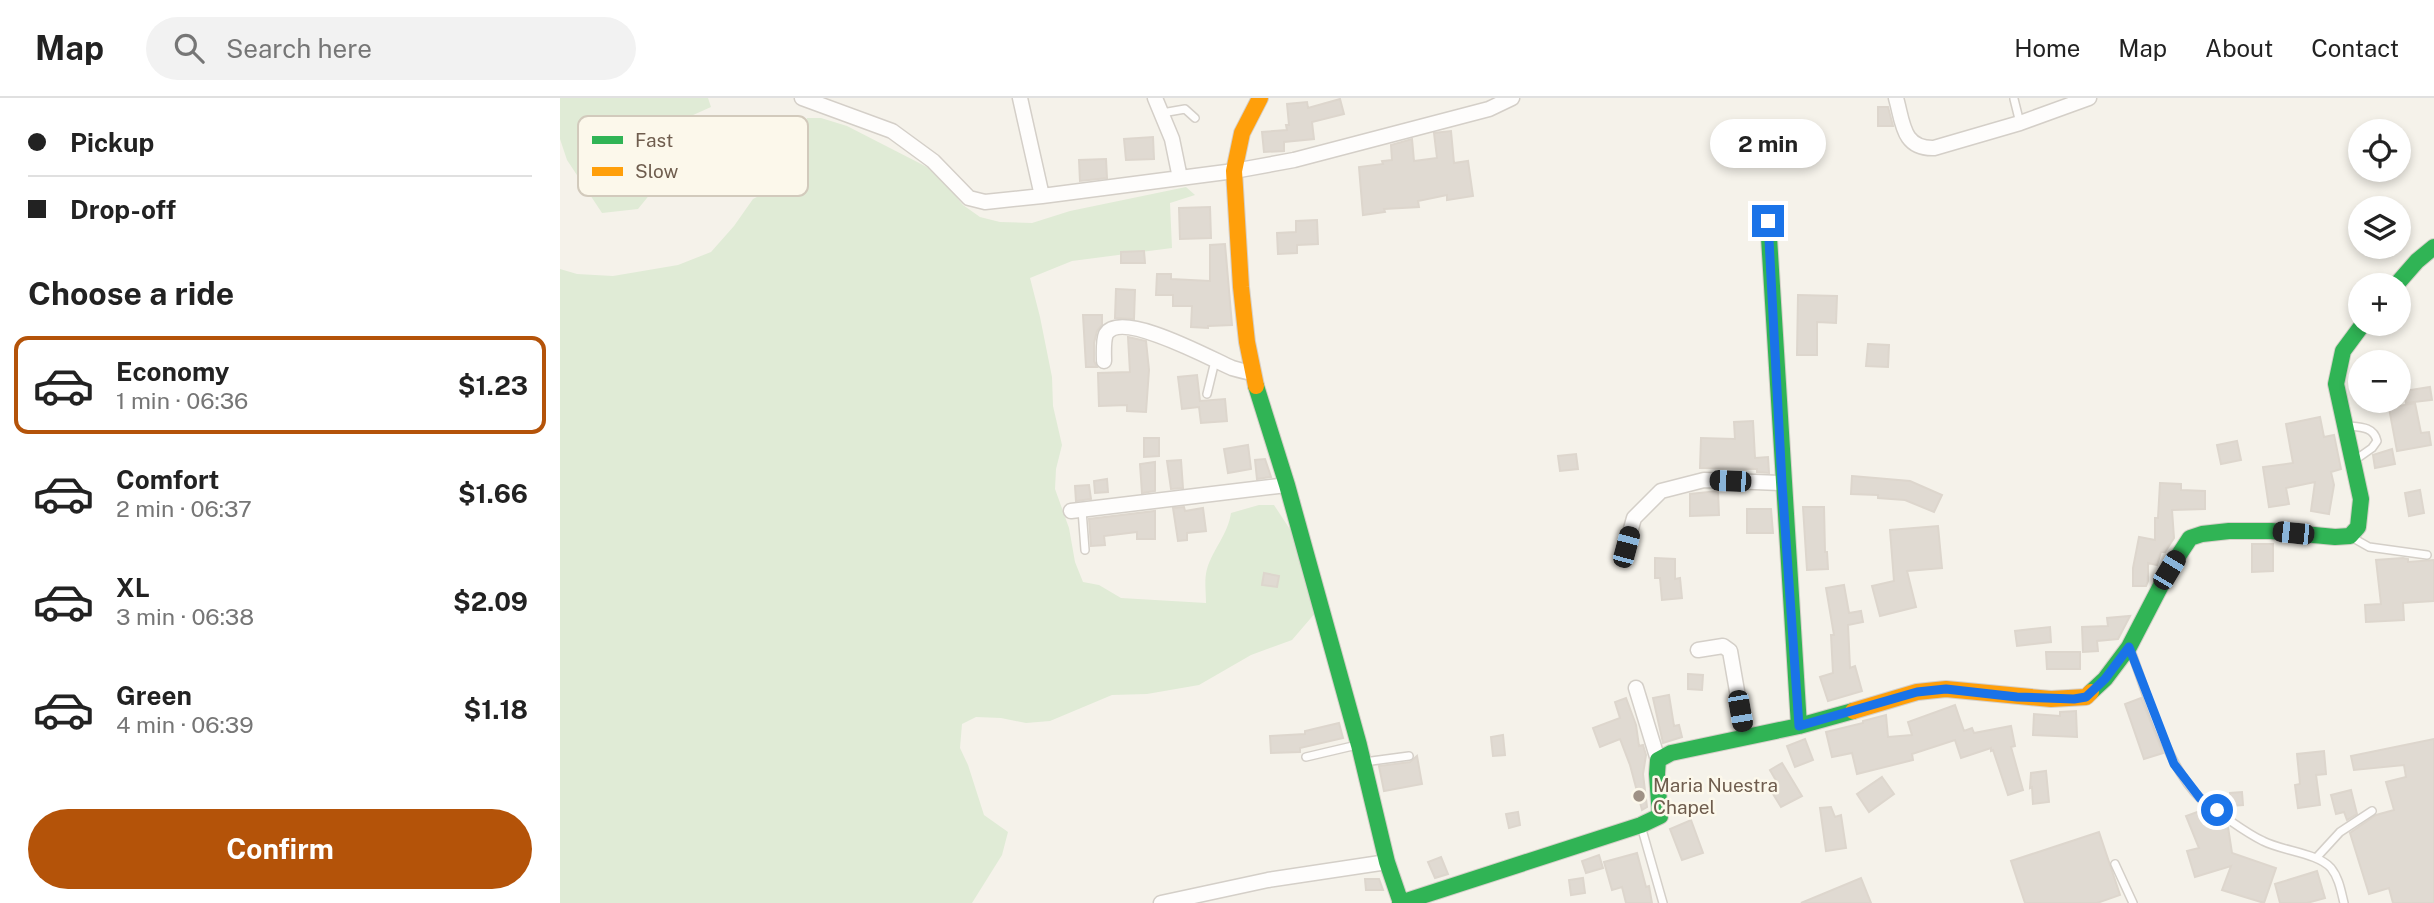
<!DOCTYPE html>
<meta charset="utf-8">
<style>
:root{--surface:#fff;--page:#f2f2f2;--text:#222;--muted:#767676;--line:#e0e0e0;--accent:#b45309}
body{margin:0;font-family:"Public Sans",sans-serif;background:var(--page);color:var(--text);height:100vh;display:flex;flex-direction:column;font-size:26px;white-space:nowrap}
*{box-sizing:border-box;margin:0}
p{font-size:23px;color:var(--muted)}
.icon{flex:none;width:38px;height:38px;fill:none;stroke:currentColor;stroke-width:2;stroke-linecap:round;stroke-linejoin:round}
.map{position:relative;flex:1;overflow:hidden}
.drawer{display:flex;flex-direction:column;background:var(--surface);width:560px}
.drawer>*{flex:none}
.top-card{display:grid;align-content:center;height:154px;padding:0 28px;background:var(--surface)}
.fabs{position:absolute;left:1788px;top:21px;display:grid;gap:14px}
.fabs a{display:grid;place-items:center;width:63px;height:63px;border-radius:50%;background:var(--surface);box-shadow:0 4px 10px #0003;font-size:35px}
.end{position:absolute;width:32px;height:32px;margin:-16px;border:9px solid #1a73e8;background:#fff;box-shadow:0 0 0 4px #fff}
.from{border-radius:50%}
.bubble{position:absolute;height:49px;border-radius:24px;background:var(--surface);box-shadow:0 4px 10px #0003;font-size:23px;font-weight:700;line-height:49px;text-align:center}
.car{position:absolute;width:21px;height:42px;margin:-21px -10px;border-radius:9px;box-shadow:0 0 5px 2px #0007;background:linear-gradient(#222 24%,#8ab4d8 0 40%,#222 0 76%,#8ab4d8 0 86%,#222 0)}
.top-card b{display:flex;align-items:center;gap:24px;height:66px;font-size:26px}
.top-card b+b{border-top:2px solid var(--line)}
.top-card i{width:18px;height:18px;background:var(--text)}
ul{padding:0;list-style:none}
li{display:flex;align-items:center;gap:21px;height:98px;margin:0 14px 10px;padding:0 14px;border:4px solid transparent;border-radius:14px}
li div{flex:1}
li b{display:block;font-size:26px}
li em{font-style:normal;font-weight:700}
li.active{border-color:var(--accent)}
li>.icon{width:63px;height:63px;stroke-width:1.5}
h2{padding:0 28px;font-size:32px;line-height:84px}
.action{display:flex;gap:14px;margin-top:auto;padding:14px 28px}
.action a{flex:1;height:80px;border-radius:42px;background:var(--accent);color:#fff;font-size:28px;font-weight:700;line-height:80px;text-align:center}
header{display:flex;align-items:center;gap:42px;box-sizing:border-box;height:98px;padding:0 35px;background:var(--surface);border-bottom:2px solid var(--line)}
header strong{font-size:33px}
nav{display:flex;gap:38px;margin-inline-start:auto;font-size:24px}
.search{width:490px;height:63px;background:var(--page);display:flex;align-items:center;gap:18px;box-sizing:border-box;padding:0 24px;border-radius:38px;color:var(--muted);font-size:26px}
main{display:flex;flex:1;min-height:0}
.map>svg:first-child{display:block}
</style>
<header>
<strong>Map</strong>
<div class="search"><svg class="icon" aria-label="search" viewBox="0 0 24 24"><circle cx="10" cy="10" r="6"/><path d="M15 15l6 6"/></svg>Search here</div>
<nav><a>Home</a><a>Map</a><a>About</a><a>Contact</a></nav>
</header>
<main>
<section class="drawer">
<div class="top-card">
<b><i class="from"></i>Pickup</b>
<b><i></i>Drop-off</b>
</div>
<h2>Choose a ride</h2>
<ul>
<li class="active"><svg class="icon" aria-label="car" viewBox="0 0 24 24"><path d="M5 17H2v-5l4-1 3-4h7l3 4 3 1v5h-3M9 17h6M6 11h13"/><circle cx="7" cy="17" r="2"/><circle cx="17" cy="17" r="2"/></svg><div><b>Economy</b><p>1 min · 06:36</p></div><em>$1.23</em></li>
<li><svg class="icon" aria-label="car" viewBox="0 0 24 24"><path d="M5 17H2v-5l4-1 3-4h7l3 4 3 1v5h-3M9 17h6M6 11h13"/><circle cx="7" cy="17" r="2"/><circle cx="17" cy="17" r="2"/></svg><div><b>Comfort</b><p>2 min · 06:37</p></div><em>$1.66</em></li>
<li><svg class="icon" aria-label="car" viewBox="0 0 24 24"><path d="M5 17H2v-5l4-1 3-4h7l3 4 3 1v5h-3M9 17h6M6 11h13"/><circle cx="7" cy="17" r="2"/><circle cx="17" cy="17" r="2"/></svg><div><b>XL</b><p>3 min · 06:38</p></div><em>$2.09</em></li>
<li><svg class="icon" aria-label="car" viewBox="0 0 24 24"><path d="M5 17H2v-5l4-1 3-4h7l3 4 3 1v5h-3M9 17h6M6 11h13"/><circle cx="7" cy="17" r="2"/><circle cx="17" cy="17" r="2"/></svg><div><b>Green</b><p>4 min · 06:39</p></div><em>$1.18</em></li>
</ul>
<div class="action"><a>Confirm</a></div>
</section>
<div class="map">
<svg width="1874" height="805" viewBox="0 0 1874 805">
<rect width="100%" height="100%" fill="#f5f2ea"/>
<!-- green -->
<path fill="#e0ebd6" d="M0 0H148L151 9 122 22 95 90 78 111 42 115 7 62 0 41Z
M247 20H261L287 28 367 69 390 91 403 107 420 119 440 124 472 125 510 113 626 89 635 97 610 105 612 150 512 163 470 180 480 219 492 279 493 308 502 347 496 371 495 391 509 430 515 464 523 484 539 487 561 500 646 505C646 494 644 482 647 471 653 451 668 436 671 415L699 407H714L739 445 756 514 732 542 691 557 639 587 587 596 552 597 490 623 466 625 441 620 416 619 402 626 400 650 408 667 424 717 448 734 442 757 412 805H0V171L17 176 53 178 118 167 151 154 174 128 193 101 223 85 238 58Z"/>
<!-- building -->
<path fill="#e0dad2" stroke="#ddd6cd" stroke-width="2" d="M780 1 784 16 752 24 754 41 724 44V53L704 54 702 34 727 32 726 27H729L727 6 747 4 748 10Z
M1318 9H1328L1333 28H1318Z
M891 33 894 65 908 63 913 98 887 102V97L858 103 859 109 824 111 825 114 803 117 799 69 823 66 822 63 832 62 831 47 852 41 854 63 877 60 874 35Z
M593 39 594 61 566 62 564 41Z
M546 61 547 80 520 83 519 62Z
M650 109 651 140 620 141 619 110Z
M757 122 758 146 737 147V155L718 156 717 135 736 134V123Z
M665 146 672 227 648 228V230L631 229 632 208H613V197H596L597 176H611V181L650 183V147Z
M584 153 585 165H561V154Z
M556 191 575 192 574 221 555 220Z
M1238 197 1277 198 1276 225 1257 224V257H1237Z
M523 217H542V227L537 233 534 245V263L537 269H526Z
M568 239 586 243 589 272 586 314 567 313V307L539 308 538 275 570 274Z
M1308 246 1329 247 1328 269 1306 268Z
M637 277 640 303 665 301 667 323 641 325 639 309 622 311 618 279Z
M1870 289 1872 302 1846 305 1844 293Z
M1855 305 1861 335 1869 334 1871 347 1837 353 1829 310Z
M1760 319 1764 339 1774 337 1781 371 1771 374 1774 387 1769 416 1751 413 1755 384 1726 390 1729 406 1709 409 1703 369 1733 365 1726 326Z
M1193 323 1195 360 1208 359 1209 375 1197 374V371L1140 370 1141 340 1175 341 1174 324Z
M584 340H599V358L584 359Z
M1677 343 1681 362 1661 366 1657 347Z
M688 347 691 371 668 375 664 351Z
M1832 351 1835 366 1815 370 1813 357Z
M1016 356 1018 371 1000 373 998 358Z
M705 361 711 379 697 381 695 362Z
M621 362 623 390 611 391 607 363Z
M595 364V393L582 395 580 366Z
M1292 378 1350 383 1382 397 1374 414 1345 402 1318 400V397L1291 396Z
M547 381 548 394 535 395 534 383Z
M1600 385 1621 386V392L1645 393V411L1612 412 1614 440 1605 454H1601L1597 467 1588 465V483L1586 488H1573V470L1579 439 1595 442V420H1598Z
M529 387 531 401 516 403 515 388Z
M1860 392 1864 415 1849 418 1845 395Z
M1158 393 1159 417 1130 418V396Z
M624 409 625 413 643 410 646 433 627 435V442L618 443 613 410Z
M1243 409H1264L1265 454H1267L1268 471 1247 472Z
M1187 411H1211L1213 435H1187Z
M595 413V441H577V434L544 438 545 447 531 448 529 421Z
M1378 428 1382 470 1347 473 1356 509 1320 518 1312 488 1334 483 1330 432Z
M1692 446H1713V473L1692 474Z
M1095 460 1115 461V481L1120 480 1122 500 1102 502 1100 480H1095Z
M1843 460 1848 461V464L1874 462V503L1843 505 1844 522 1806 524 1805 507 1821 506 1816 462Z
M704 475 719 478 717 489 702 487Z
M1284 487 1289 515 1301 513 1303 524 1288 527 1290 570 1295 568 1302 593 1268 603 1260 579 1273 575 1271 537H1274L1266 490Z
M1570 518 1558 541 1537 543 1538 553 1523 554 1522 529 1548 528 1547 520Z
M1490 529 1491 544 1457 548 1455 533Z
M1486 554H1520V571H1487Z
M1128 576 1143 577 1142 592 1128 591Z
M1109 597 1114 628 1119 627 1122 639 1103 645 1093 600Z
M1066 600 1076 627 1079 648 1083 647 1086 657 1083 676 1087 709 1082 712 1070 667 1060 641 1040 649 1033 630 1060 620 1055 604Z
M1581 600 1603 655 1584 661 1565 606Z
M1395 607 1404 633 1412 630 1414 635 1451 628 1455 648 1451 649 1463 692 1448 697 1433 652 1431 653V650L1401 660 1395 642 1352 656 1353 662 1297 676 1292 655 1272 659 1266 634 1303 625V623L1326 617 1328 639 1352 637 1348 624Z
M1516 613 1517 639 1473 637 1474 616 1500 618V614Z
M779 625 783 640 740 650V654L711 655 710 638 745 636V633Z
M943 637 945 657 933 658 931 639Z
M1245 641 1253 662 1235 669 1227 648Z
M1874 641V805H1833L1829 790 1809 796 1790 735 1816 717 1834 712 1826 684 1846 679 1844 667 1794 672 1791 658Z
M1764 653 1766 676 1756 677 1760 707 1738 710 1735 687 1740 686 1737 656Z
M857 658 862 686 824 693 819 668 850 664Z
M1222 665 1242 698 1221 709 1210 691 1218 686 1210 672Z
M1486 673 1489 704 1473 706 1472 689 1470 690 1471 675Z
M1322 679 1334 696 1309 714 1297 696Z
M1791 692 1797 716 1787 722 1784 714 1776 716 1771 697Z
M1682 694 1683 707 1671 708 1670 695Z
M1271 709 1275 719 1281 717 1286 750 1266 753 1260 710Z
M1640 713 1645 724 1659 722 1668 729 1672 755 1716 770 1704 805 1662 792 1671 768 1635 779 1627 753 1639 750 1626 718Z
M958 714 960 727 949 730 946 716Z
M1131 722 1143 755 1122 762 1110 731Z
M1539 734 1560 797 1537 805H1465L1451 763Z
M1077 755 1086 789 1089 788 1092 805H1066L1062 789 1052 792 1044 764Z
M1039 757 1043 770 1026 775 1022 763Z
M881 759 888 776 875 780 868 764Z
M1757 773 1765 800 1747 805H1720L1715 786Z
M1023 780 1025 795 1011 797 1009 782Z
M1301 780 1311 805H1241Z
M805 781H819L823 792H806Z"/>
<g fill="none" stroke-linecap="round" stroke-linejoin="round">
<defs>
<path id="lane" d="M1454 1 1460 25
M602 15 625 11 635 20
M647 296 655 263
M1789 328C1801 329 1814 329 1817 343L1812 350 1795 362
M522 412 525 452
M1793 440 1809 449 1867 457
M1571 553C1587 596 1607 670 1641 701 1656 713 1686 735 1703 743 1722 753 1758 755 1771 770 1779 780 1781 793 1784 805
M746 659 797 647
M804 664 849 658
M1081 728 1103 805
M1757 759 1780 734 1812 713
M1555 766 1573 805"/>
<path id="street" d="M242 0 332 33 373 63 409 100 425 104 482 98
M460 0 482 98 674 73 734 62 929 11 952 0
M595 0 612 41 620 80
M1336 0C1343 24 1342 51 1374 50L1460 25 1529 0
M544 263C544 256 543 243 546 236 561 211 653 262 672 270 679 272 686 274 693 275
M511 413 727 387
M1066 449 1074 420 1101 393 1144 382 1222 385
M1138 552 1163 548 1170 553 1185 639
M1076 590 1098 662
M601 805 708 782 827 764"/>
<path id="fast" d="M1208 123 1239 628
M1836 187 1857 163 1874 149
M696 288 727 387 799 647 827 764 841 805
M1531 594 1545 581 1569 549 1609 472 1630 440 1642 436 1669 433H1711L1775 439 1790 438 1798 429 1801 401 1776 286 1783 253 1803 226
M840 805 1081 727 1100 718 1097 676 1098 662 1111 655 1239 628 1293 613"/>
<path id="slow" d="M696 288 687 244 681 189 674 73 682 35 700 0
M1293 613 1357 594 1386 591 1491 601 1526 599 1531 594"/>
</defs>
<!-- lane casing -->
<use href="#lane" stroke="#d4cfc8" stroke-width="10"/>
<!-- street casing -->
<use href="#street" stroke="#d4cfc8" stroke-width="17"/>
<!-- fast casing -->
<use href="#fast" stroke="#d5cfc8" stroke-width="18"/>
<!-- slow casing -->
<use href="#slow" stroke="#d5cfc8" stroke-width="18"/>
<!-- lane -->
<use href="#lane" stroke="#fefdfc" stroke-width="7"/>
<!-- street -->
<use href="#street" stroke="#fefdfc" stroke-width="14"/>
<!-- fast -->
<use href="#fast" stroke="#30b455" stroke-width="16"/>
<!-- slow -->
<use href="#slow" stroke="#ff9f0a" stroke-width="16"/>
</g>
<g fill="none" stroke-linecap="round" stroke-linejoin="round">
<!-- route -->
<path stroke="#1a73e8" stroke-width="9" d="M1208 123 1222 385 1239 628 1357 594 1386 591 1457 599 1514 601 1526 599 1545 581 1569 549 1614 666 1640 700 1657 712"/>
</g>
<!-- markers -->
<circle fill="#9e9185" stroke="#fcf8eb" stroke-width="2.5" cx="1079" cy="698" r="7"/>
<g text-anchor="middle" dominant-baseline="central" stroke-width="5" stroke-linejoin="round" paint-order="stroke">
<!-- poi labels -->
<g font-size="19" fill="#6f5d4e" stroke="#fcf8eb" text-anchor="start">
<text x="1093" y="687">Maria Nuestra<tspan x="1093" dy="22">Chapel</tspan></text>
</g>
</g>
<!-- legend -->
<rect x="18" y="18" width="230" height="80" rx="10" fill="#fcf8eb" stroke="#d2cabc" stroke-width="2"/>
<rect x="32" y="38" width="31" height="8" fill="#30b455"/>
<rect x="32" y="69" width="31" height="9" fill="#ff9f0a"/>
<g font-size="19" fill="#6f5d4e">
<text x="75" y="49">Fast</text>
<text x="75" y="80">Slow</text>
</g>
</svg>
<div class="fabs">
<a><svg class="icon" aria-label="locate" viewBox="0 0 24 24"><circle cx="12" cy="12" r="6"/><path d="M12 2v4M12 18v4M2 12h4M18 12h4"/></svg></a>
<a><svg class="icon" aria-label="layers" viewBox="0 0 24 24"><path d="M12 4l9 5-9 5-9-5zM3 14l9 5 9-5"/></svg></a>
<a>+</a>
<a>−</a>
</div>
<i class="end from" style="left:1657px;top:712px"></i>
<i class="end" style="left:1208px;top:123px"></i>
<div class="bubble" style="left:1150px;top:21px;width:116px">2 min</div>
<i class="car" style="left:1170px;top:383px;rotate:272deg"></i>
<i class="car" style="left:1733px;top:435px;rotate:276deg"></i>
<i class="car" style="left:1066px;top:449px;rotate:15deg"></i>
<i class="car" style="left:1609px;top:472px;rotate:31deg"></i>
<i class="car" style="left:1180px;top:613px;rotate:170deg"></i>
</div>
</main>
